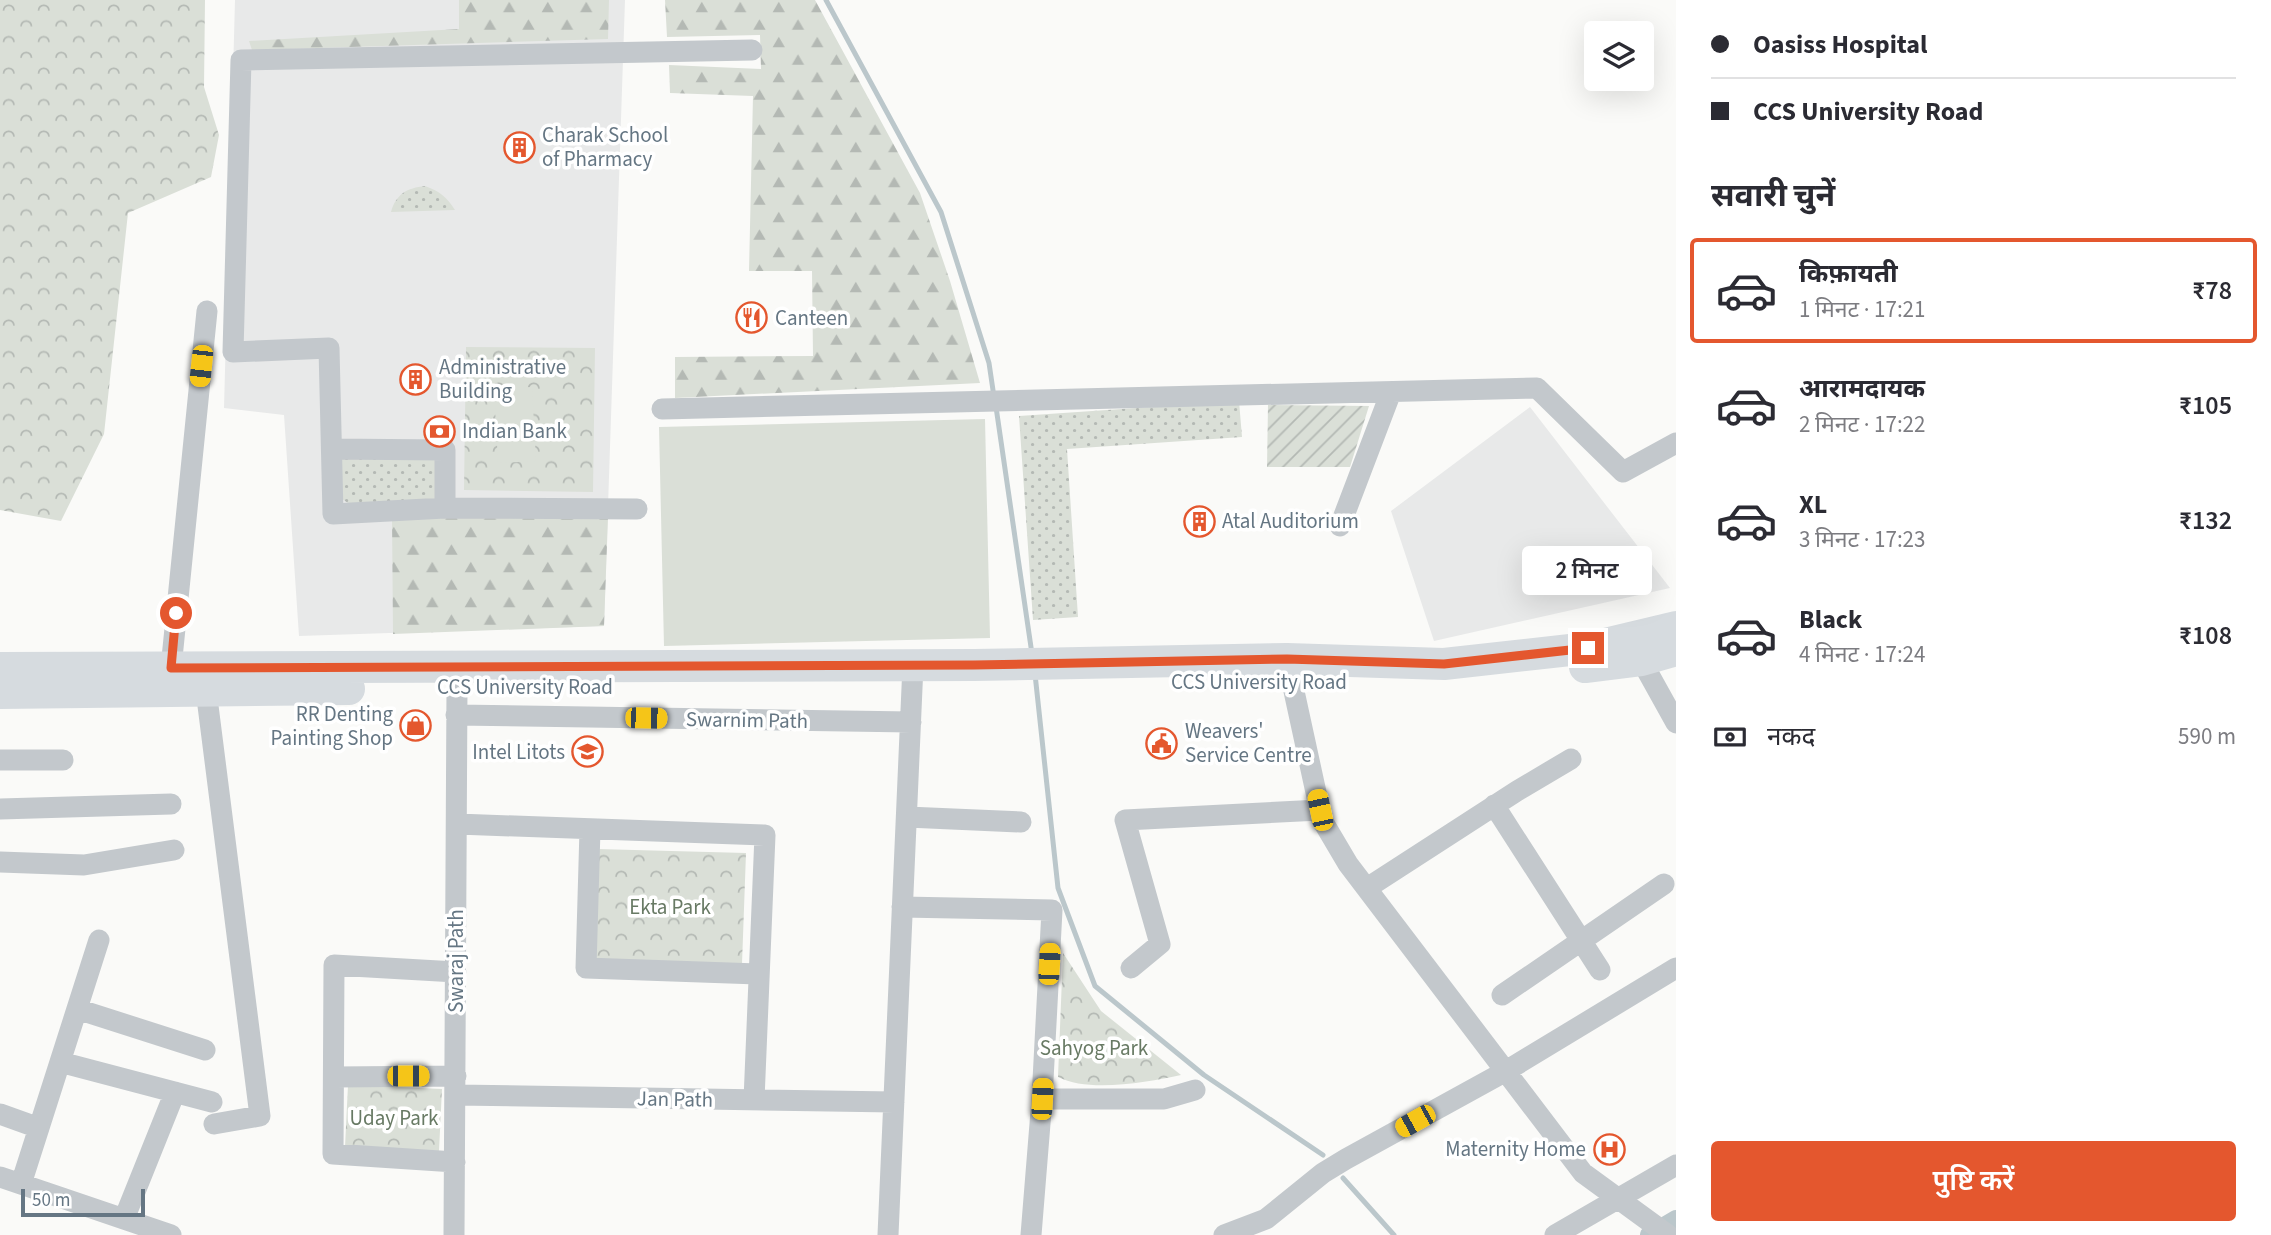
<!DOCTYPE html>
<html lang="hi">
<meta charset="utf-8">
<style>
:root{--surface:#fff;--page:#f2f2f3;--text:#2b2b33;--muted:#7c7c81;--line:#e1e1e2;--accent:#e4572e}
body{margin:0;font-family:"Source Sans 3","Noto Sans Devanagari",sans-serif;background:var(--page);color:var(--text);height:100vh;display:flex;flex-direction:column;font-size:26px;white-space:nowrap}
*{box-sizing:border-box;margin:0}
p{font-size:23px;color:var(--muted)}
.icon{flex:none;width:38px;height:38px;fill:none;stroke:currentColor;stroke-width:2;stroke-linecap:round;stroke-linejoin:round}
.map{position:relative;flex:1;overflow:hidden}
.sheet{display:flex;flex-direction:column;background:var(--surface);width:595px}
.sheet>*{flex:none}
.hud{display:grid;align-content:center;height:154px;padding:0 35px;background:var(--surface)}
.buttons{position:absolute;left:1584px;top:21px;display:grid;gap:14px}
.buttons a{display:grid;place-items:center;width:70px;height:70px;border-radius:7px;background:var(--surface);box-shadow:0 7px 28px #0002;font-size:35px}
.scale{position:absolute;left:21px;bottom:18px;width:124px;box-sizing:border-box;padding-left:7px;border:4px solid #657683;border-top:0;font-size:19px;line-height:24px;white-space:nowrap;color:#657683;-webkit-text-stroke:5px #fff;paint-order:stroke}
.end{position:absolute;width:32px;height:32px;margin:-16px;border:9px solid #e4572e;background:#fff;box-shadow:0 0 0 4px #fff}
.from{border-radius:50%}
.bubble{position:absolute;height:49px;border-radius:7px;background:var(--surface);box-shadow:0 7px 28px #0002;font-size:23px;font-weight:600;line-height:49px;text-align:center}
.car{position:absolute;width:21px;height:42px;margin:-21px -10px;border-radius:9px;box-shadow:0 0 5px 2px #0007;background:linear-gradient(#f5c518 24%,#345 0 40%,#f5c518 0 76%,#345 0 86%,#f5c518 0)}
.hud b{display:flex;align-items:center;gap:24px;height:66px;font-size:26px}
.hud b+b{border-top:2px solid var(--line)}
.hud i{width:18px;height:18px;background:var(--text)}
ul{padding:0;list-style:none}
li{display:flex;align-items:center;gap:21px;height:105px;margin:0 14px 10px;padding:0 21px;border:4px solid transparent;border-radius:7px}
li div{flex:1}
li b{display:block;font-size:26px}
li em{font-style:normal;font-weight:600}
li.on{border-color:var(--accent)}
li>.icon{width:63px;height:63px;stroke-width:1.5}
h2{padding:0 35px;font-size:32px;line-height:84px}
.pay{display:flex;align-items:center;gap:18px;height:77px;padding:0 35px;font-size:26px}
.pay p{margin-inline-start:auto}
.primary-button{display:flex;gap:14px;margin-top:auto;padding:14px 35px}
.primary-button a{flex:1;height:80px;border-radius:7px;background:var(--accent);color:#fff;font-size:28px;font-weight:600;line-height:80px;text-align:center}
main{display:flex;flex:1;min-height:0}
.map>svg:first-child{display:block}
</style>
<main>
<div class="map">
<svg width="1676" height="1235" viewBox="0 0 1676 1235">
<defs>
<pattern id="grass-dots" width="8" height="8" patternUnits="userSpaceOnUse" patternTransform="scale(1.75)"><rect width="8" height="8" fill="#dadfd7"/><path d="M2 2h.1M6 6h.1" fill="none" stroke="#b4b9b4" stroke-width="1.8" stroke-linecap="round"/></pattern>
<pattern id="forest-firs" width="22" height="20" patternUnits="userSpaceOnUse" patternTransform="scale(1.75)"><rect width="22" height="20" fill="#dadfd7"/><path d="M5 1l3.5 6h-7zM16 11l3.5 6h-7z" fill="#b4b9b4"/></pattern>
<pattern id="park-crowns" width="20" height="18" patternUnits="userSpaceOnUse" patternTransform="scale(1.75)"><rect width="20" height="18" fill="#dadfd7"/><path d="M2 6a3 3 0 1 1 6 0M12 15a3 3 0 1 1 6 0" fill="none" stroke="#b4b9b4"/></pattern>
<pattern id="garden-furrows" width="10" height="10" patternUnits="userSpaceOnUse" patternTransform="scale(1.75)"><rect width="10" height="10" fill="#dadfd7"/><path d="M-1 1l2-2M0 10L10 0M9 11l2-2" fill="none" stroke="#b4b9b4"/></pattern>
</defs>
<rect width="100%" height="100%" fill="#fafaf8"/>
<!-- built -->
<path fill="#e8e9e9" d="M235 0H625L604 626 299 636 284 415 224 408Z
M1530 407 1670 588 1434 641 1391 511Z"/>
<!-- grass -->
<path fill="url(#grass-dots)" d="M425 186C439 191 447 197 455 210L391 212C396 194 407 188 425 186Z
M1239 401 1242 437 1067 449 1078 617 1033 620 1019 416Z
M342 456 435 457 441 502 349 504 341 498 339 460Z"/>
<!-- forest -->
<path fill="url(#forest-firs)" d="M459 0H609L608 39 252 50 249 41 459 29Z
M665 0H815L920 193 950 281 980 383 675 398V357L813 356 812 271H749L753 96 670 93 669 65 761 69 760 35 667 37Z
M392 516 608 517 604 626 393 634Z"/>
<!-- park -->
<path fill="url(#park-crowns)" d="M0 0H205L204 87 219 135 211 177 128 213 104 434 61 521 0 510Z
M466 347 595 348 593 492 464 490Z
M597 849 746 853 742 964 594 961Z
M1063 953 1101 1011 1181 1075C1148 1082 1089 1093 1058 1077Z
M348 1085 442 1089 439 1151 345 1147Z"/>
<!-- garden -->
<path fill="url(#garden-furrows)" d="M1268 405 1369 406 1350 467H1267Z"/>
<!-- pitch -->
<path fill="#dadfd7" d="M532 387 536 461 498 463 494 388Z
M985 419 990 638 664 646 659 427Z"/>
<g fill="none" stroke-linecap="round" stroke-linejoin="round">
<!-- stream -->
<path stroke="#bbc7cb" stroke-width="5" d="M826 0 941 212 989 363 994 397
M996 407 1032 654
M1035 674 1058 888 1095 986 1204 1075 1323 1155
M1343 1178 1394 1235"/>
<!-- canal -->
<path stroke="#bbc7cb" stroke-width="18" d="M1649 1235 1676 1219"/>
<!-- minor -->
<path stroke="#c3c8cc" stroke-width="21" d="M662 409 1537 388 1623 472 1676 443
M332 449 445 450V508
M637 509 445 508 333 514 329 348 233 352 241 60 752 50
M1340 526 1391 392
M1287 659 1322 820 1348 864 1583 1173 1668 1235
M1641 660 1676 723
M171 668 207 311
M206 690 260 1116 214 1124
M456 715 911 722
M0 760H63
M1494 805 1600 970
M0 809 171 804
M907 817 1021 822
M457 824 765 835 754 1100
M590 829 586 968 758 974
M0 862 84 865 174 850
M1367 888 1517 791 1571 759
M902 907 1052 910 1042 1099H1164L1195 1090
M1131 968 1160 944 1125 820 1320 810
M1502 995 1664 884
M77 1009 205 1050
M60 1062 212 1102
M335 1077 456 1076
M456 1095 894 1102
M0 1114 39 1128
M455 1162 333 1154 334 965 456 972
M0 1177 171 1235
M21 1184 99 940
M124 1219 175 1092
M454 1235 457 687
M888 1235 913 665
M1031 1235 1042 1099
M1224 1235 1266 1219 1323 1173 1346 1159 1506 1071 1676 968
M1555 1235 1676 1165"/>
<!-- highway -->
<path stroke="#d6dbdf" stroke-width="32" d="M1585 667 1641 660 1676 650
M0 668 974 665 1287 659 1444 664 1588 648 1676 627
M0 693 349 689"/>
</g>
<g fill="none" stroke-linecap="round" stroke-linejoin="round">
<!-- route -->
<path stroke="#e4572e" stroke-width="9" d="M176 613 171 668 974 665 1287 659 1444 664 1588 648"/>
</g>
<!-- icons -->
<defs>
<symbol id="building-ring" viewBox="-11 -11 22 22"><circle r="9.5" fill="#fff" stroke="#e4572e" stroke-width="1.5"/><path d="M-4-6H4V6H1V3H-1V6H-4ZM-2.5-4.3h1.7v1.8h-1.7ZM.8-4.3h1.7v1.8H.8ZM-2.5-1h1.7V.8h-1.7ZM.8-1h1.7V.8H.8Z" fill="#e4572e"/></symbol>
<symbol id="restaurant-ring" viewBox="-11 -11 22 22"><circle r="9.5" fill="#fff" stroke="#e4572e" stroke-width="1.5"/><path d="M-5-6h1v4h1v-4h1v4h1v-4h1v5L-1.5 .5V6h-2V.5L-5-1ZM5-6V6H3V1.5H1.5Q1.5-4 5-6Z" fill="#e4572e"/></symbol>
<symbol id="bank-ring" viewBox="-11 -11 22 22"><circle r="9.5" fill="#fff" stroke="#e4572e" stroke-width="1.5"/><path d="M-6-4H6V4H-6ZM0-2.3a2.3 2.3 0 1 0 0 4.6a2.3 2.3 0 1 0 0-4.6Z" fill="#e4572e"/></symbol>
<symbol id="shop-ring" viewBox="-11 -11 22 22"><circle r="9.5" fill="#fff" stroke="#e4572e" stroke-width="1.5"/><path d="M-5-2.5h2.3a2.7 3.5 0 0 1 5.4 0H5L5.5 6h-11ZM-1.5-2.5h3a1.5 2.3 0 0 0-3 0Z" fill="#e4572e"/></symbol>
<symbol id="civic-ring" viewBox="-11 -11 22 22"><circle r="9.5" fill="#fff" stroke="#e4572e" stroke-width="1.5"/><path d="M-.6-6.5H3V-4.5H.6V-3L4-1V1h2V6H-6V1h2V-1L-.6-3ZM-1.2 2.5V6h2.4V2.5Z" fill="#e4572e"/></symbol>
<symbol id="school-ring" viewBox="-11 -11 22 22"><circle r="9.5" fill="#fff" stroke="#e4572e" stroke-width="1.5"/><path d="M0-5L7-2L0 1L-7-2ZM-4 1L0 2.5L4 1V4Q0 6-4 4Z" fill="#e4572e"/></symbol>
<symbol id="hospital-ring" viewBox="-11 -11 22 22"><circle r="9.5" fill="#fff" stroke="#e4572e" stroke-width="1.5"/><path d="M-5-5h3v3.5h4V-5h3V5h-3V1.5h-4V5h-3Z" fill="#e4572e"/></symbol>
</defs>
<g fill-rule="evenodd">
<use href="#building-ring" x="502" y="130" width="35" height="35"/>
<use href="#restaurant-ring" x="734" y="300" width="35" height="35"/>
<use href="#building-ring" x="398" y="362" width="35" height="35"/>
<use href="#bank-ring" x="422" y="414" width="35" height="35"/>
<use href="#building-ring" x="1182" y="504" width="35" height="35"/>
<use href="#shop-ring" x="398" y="708" width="35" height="35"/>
<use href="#civic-ring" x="1144" y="726" width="35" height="35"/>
<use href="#school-ring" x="570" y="734" width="35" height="35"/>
<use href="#hospital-ring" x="1592" y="1132" width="35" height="35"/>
</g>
<g text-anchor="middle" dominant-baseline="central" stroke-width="7" stroke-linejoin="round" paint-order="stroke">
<!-- poi labels -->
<g font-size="21" fill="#657683" stroke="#fff" text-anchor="start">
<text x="542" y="135">Charak School<tspan x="542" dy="24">of Pharmacy</tspan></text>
<text x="775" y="318">Canteen</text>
<text x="439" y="367">Administrative<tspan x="439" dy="24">Building</tspan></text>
<text x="462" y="431">Indian Bank</text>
<text x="1222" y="521">Atal Auditorium</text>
<text x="393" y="714" text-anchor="end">RR Denting<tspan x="393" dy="24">Painting Shop</tspan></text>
<text x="1185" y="731">Weavers'<tspan x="1185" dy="24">Service Centre</tspan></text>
<text x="565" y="752" text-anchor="end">Intel Litots</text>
<text x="1586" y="1149" text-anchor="end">Maternity Home</text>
</g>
<!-- street labels -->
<g font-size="21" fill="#657683" stroke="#fff">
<text x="1259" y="682">CCS University Road</text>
<text x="525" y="687">CCS University Road</text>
<text transform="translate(747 720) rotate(1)">Swarnim Path</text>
<text transform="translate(456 961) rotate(-90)">Swaraj Path</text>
<text transform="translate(675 1099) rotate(1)">Jan Path</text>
</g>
<!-- park labels -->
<g font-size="21" fill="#687a64" stroke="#fff">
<text x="670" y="907">Ekta Park</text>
<text x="1094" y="1048">Sahyog Park</text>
<text x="394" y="1118">Uday Park</text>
</g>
</g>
</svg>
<div class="buttons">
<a><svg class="icon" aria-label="layers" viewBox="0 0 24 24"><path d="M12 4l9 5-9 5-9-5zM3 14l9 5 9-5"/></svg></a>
</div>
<div class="scale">50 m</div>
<i class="end from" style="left:176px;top:613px"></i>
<i class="end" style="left:1588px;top:648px"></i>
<div class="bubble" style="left:1522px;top:546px;width:130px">2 मिनट</div>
<i class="car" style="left:201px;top:366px;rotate:186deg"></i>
<i class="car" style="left:646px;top:718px;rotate:91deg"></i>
<i class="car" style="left:1320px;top:810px;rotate:348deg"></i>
<i class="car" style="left:1049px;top:964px;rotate:3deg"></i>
<i class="car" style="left:408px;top:1076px;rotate:90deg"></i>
<i class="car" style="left:1042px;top:1099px;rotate:3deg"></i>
<i class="car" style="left:1415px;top:1121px;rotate:241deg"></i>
</div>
<section class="sheet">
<div class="hud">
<b><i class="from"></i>Oasiss Hospital</b>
<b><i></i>CCS University Road</b>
</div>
<h2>सवारी चुनें</h2>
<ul>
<li class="on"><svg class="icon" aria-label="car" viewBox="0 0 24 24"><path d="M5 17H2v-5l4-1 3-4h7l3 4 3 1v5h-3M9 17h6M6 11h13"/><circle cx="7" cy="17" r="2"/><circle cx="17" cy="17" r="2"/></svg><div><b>किफ़ायती</b><p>1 मिनट · 17:21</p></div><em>₹78</em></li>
<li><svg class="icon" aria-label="car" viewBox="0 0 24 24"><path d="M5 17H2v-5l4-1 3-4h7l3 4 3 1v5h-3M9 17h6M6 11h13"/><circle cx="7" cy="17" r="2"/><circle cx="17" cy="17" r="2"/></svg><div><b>आरामदायक</b><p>2 मिनट · 17:22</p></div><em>₹105</em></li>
<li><svg class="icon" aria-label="car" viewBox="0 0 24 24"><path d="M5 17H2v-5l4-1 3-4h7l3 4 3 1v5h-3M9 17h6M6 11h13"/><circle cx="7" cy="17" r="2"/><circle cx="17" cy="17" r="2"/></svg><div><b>XL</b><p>3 मिनट · 17:23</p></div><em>₹132</em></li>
<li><svg class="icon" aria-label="car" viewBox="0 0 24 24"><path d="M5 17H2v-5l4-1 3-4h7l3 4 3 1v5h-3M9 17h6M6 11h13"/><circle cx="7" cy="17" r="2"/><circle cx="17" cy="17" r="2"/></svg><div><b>Black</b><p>4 मिनट · 17:24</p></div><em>₹108</em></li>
</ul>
<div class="pay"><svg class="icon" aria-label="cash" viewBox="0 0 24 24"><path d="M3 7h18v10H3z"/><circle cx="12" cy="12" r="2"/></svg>नकद<p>590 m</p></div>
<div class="primary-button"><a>पुष्टि करें</a></div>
</section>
</main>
